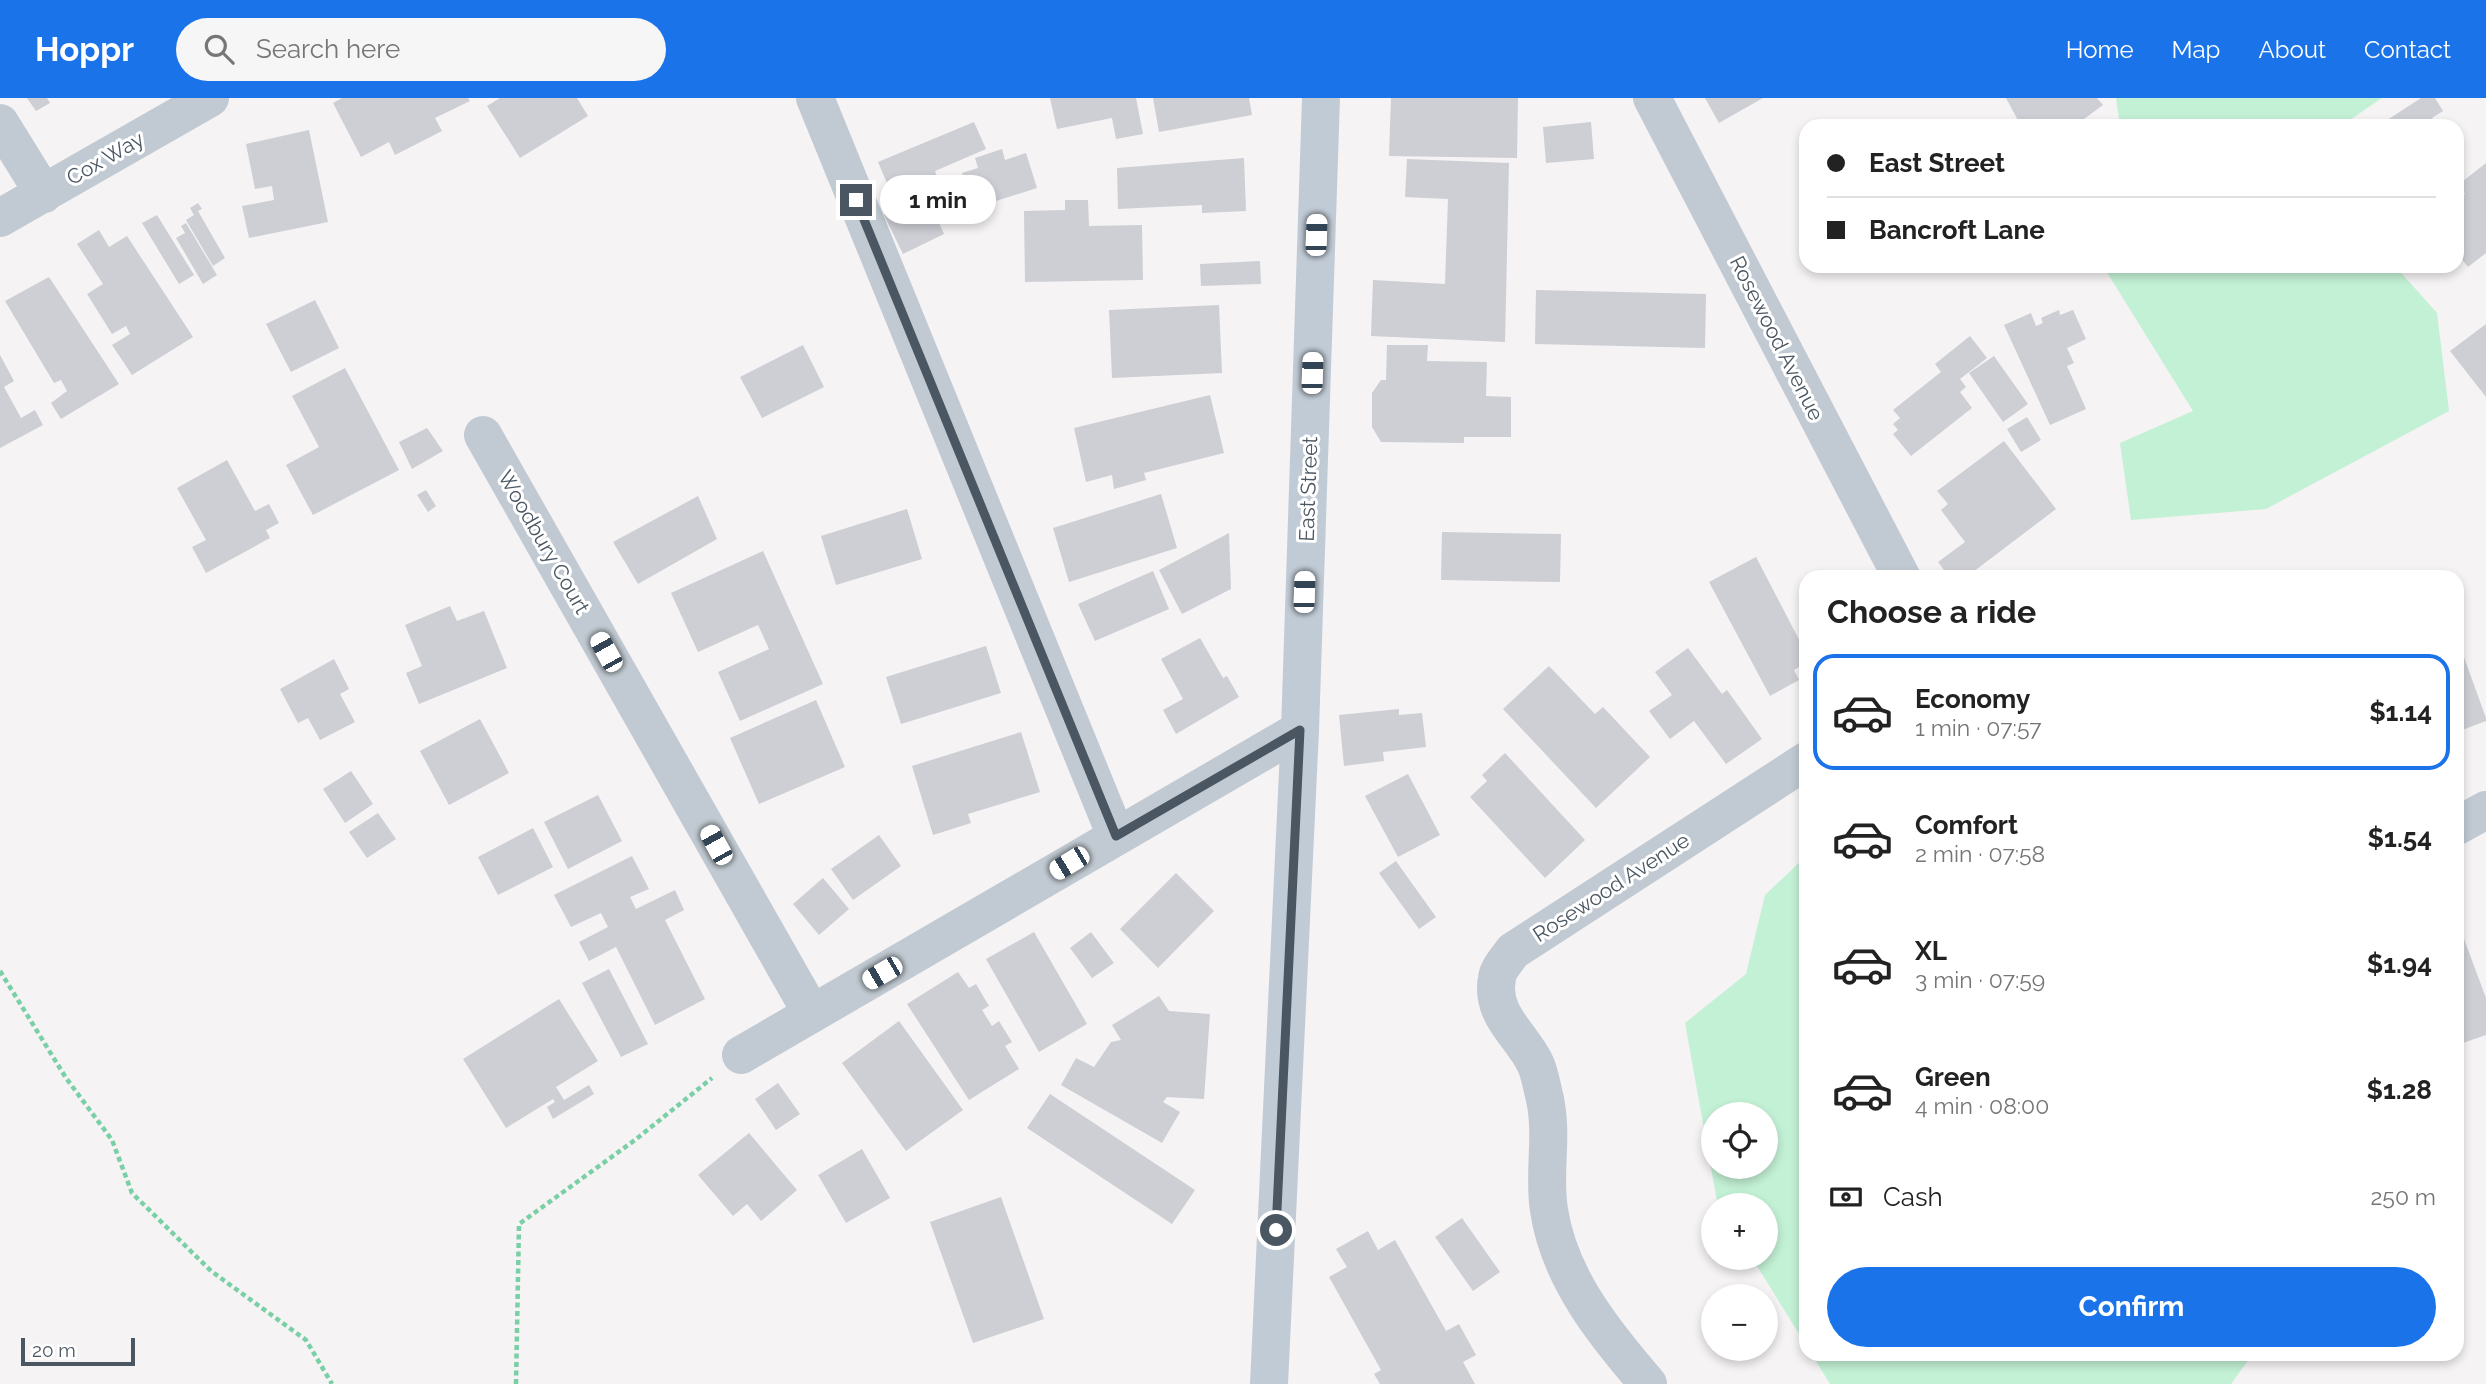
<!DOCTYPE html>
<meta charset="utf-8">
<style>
:root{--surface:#fff;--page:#f6f6f6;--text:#222;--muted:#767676;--line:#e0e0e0;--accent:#1a73e8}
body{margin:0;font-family:Raleway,sans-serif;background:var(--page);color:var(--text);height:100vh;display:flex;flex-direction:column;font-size:26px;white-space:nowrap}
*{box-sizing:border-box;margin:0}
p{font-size:23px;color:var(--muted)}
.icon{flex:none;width:38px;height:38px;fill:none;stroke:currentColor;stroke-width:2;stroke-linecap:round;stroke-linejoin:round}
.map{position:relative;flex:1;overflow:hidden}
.side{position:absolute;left:1799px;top:472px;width:665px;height:791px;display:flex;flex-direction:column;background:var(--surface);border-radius:21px;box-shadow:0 4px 10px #0003}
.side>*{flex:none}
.guide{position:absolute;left:1799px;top:21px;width:665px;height:154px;border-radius:21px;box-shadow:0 4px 10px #0003;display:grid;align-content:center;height:154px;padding:0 28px;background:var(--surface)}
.controls{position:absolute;left:1701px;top:1004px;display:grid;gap:14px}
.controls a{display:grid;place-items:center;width:77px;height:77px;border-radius:50%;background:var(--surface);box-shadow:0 4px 10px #0003;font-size:35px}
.scale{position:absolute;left:21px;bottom:18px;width:114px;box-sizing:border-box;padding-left:7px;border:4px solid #4a5661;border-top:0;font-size:19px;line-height:24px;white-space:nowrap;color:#4a5661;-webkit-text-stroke:5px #fff;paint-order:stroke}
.end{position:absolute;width:32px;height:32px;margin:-16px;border:9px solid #4a5661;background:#fff;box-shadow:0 0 0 4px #fff}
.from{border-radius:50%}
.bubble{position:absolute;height:49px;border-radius:24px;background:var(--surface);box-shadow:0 4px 10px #0003;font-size:23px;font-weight:700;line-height:49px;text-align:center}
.car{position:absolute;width:21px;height:42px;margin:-21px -10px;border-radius:9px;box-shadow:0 0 5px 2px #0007;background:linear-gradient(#fff 24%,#345 0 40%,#fff 0 76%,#345 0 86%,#fff 0)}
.guide b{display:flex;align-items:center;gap:24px;height:66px;font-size:26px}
.guide b+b{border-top:2px solid var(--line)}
.guide i{width:18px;height:18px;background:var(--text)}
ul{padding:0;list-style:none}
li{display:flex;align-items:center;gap:21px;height:116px;margin:0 14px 10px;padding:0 14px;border:4px solid transparent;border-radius:21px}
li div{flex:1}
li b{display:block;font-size:26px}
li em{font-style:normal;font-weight:700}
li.active{border-color:var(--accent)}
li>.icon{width:63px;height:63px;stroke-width:1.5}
h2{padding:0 28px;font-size:32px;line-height:84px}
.pay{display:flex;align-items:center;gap:18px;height:77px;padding:0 28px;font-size:26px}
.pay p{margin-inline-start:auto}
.cta{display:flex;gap:14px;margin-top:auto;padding:14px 28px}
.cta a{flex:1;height:80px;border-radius:42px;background:var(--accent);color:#fff;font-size:28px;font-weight:700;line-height:80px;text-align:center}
header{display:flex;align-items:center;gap:42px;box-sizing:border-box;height:98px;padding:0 35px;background:var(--accent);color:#fff}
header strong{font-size:33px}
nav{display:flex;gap:38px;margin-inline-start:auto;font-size:24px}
.search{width:490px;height:63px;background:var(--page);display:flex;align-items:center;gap:18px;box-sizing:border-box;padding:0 24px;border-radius:38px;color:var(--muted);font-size:26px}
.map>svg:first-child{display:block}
</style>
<header>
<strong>Hoppr</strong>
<div class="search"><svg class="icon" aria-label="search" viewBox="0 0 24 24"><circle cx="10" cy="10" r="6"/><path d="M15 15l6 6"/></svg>Search here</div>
<nav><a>Home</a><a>Map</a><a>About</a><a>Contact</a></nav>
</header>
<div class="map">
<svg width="2486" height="1286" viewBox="0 0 2486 1286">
<rect width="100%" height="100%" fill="#f5f3f3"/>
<!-- green -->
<path fill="#c3f1d5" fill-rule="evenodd" d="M2116 0H2382L2341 28H2120Z
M2103 168H2395L2437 215 2449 313 2266 411 2131 422 2120 345 2193 313Z
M1806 758V1247L1752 1160H1766V1108H1720L1717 1103 1685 925 1746 876 1765 797ZM1713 1017H1766V1069H1713Z
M1812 1257H2252L2231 1286H1830Z"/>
<!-- building -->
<path fill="#cdcfd5" d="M27 0H47L50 5 36 13Z
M342 0H468L470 3 435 20 442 33 395 57 389 44 361 59 333 5Z
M500 0H577L588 18 520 60 487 8Z
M1050 0H1136L1143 36 1116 41 1112 20 1057 31Z
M1153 0H1249L1252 17 1159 34Z
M1391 0H1518L1517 60 1389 58Z
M1705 0H1763L1719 25Z
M2006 0H2097L2103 7 2080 24 2082 28H2021Z
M2421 0H2435L2443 13 2432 20 2438 28H2378Z
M974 24 986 51 935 73 937 79 912 89 910 84 890 92 878 64Z
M1591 24 1594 61 1546 65 1543 29Z
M309 32 328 124 249 140 242 108 274 102 272 88 255 91 246 46Z
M1002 51 1005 62 1026 55 1037 90 974 110 962 75 978 70 975 60Z
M1244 60 1246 113 1202 115V107L1118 111 1117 70Z
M1407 61 1509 65 1505 244 1371 238 1373 182 1445 186 1448 101 1405 99Z
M2486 65V155L2468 169 2457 155V102L2465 96 2458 87Z
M1065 102H1088L1089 128 1142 127 1143 182 1025 184 1024 113 1065 112Z
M913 104 918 115 932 109 944 136 903 156 884 117Z
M198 105 202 111 198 113 225 160 213 168 186 122 194 117 190 110Z
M157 117 194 177 179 186 142 125Z
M186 125 217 177 203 186 176 140 185 135 181 128Z
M99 132 109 149 127 138 193 239 132 277 112 247 130 236 126 228 112 236 87 196 103 186 77 146Z
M1260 163 1261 186 1201 188 1200 166Z
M49 179 119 286 61 321 51 305 67 293 61 282 54 285 5 203Z
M1536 192 1706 196 1705 250 1535 246Z
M315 202 339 250 291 274 266 226Z
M1219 207 1222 275 1112 280 1109 212Z
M2059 212 2060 217 2073 212 2086 241 2067 250 2074 265 2067 268 2086 311 2050 327 2004 227 2031 215 2036 228 2043 225 2041 220Z
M2486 226V299L2450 253Z
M1970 238 1987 260 1960 281 1966 289 1960 294 1972 310 1911 358 1893 336 1898 332 1893 326 1900 320 1893 312 1941 274 1935 266Z
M803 247 824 289 762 320 740 279Z
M1387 247H1428L1427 263 1487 264 1486 298 1511 299V339H1464V345L1381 344 1372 329V295L1381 282H1386Z
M0 257 14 283 4 289 21 320 35 312 43 327 0 350Z
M1994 258 2028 306 2003 324 1969 275Z
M345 270 399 372 313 417 286 367 319 349 292 298Z
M1210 297 1224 355 1144 375 1146 382 1114 391 1112 377 1086 384 1074 330Z
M2027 319 2041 342 2021 354 2007 331Z
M427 330 443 353 412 371 399 344Z
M2004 343 2056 411 1965 480H1950L1938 464 1965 444 1941 412 1948 406 1937 393Z
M227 362 255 413 269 406 279 425 266 432 270 440 206 475 192 449 206 442 177 390Z
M426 392 436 408 428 414 417 397Z
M1161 396 1177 450 1069 484 1053 430Z
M698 398 717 441 638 486 613 444Z
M907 411 922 461 836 487 821 438Z
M1442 434 1561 436 1560 484 1441 482Z
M1229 435 1231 491 1182 516 1159 472Z
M763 453 823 586 740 623 718 574 769 551 758 527 698 554 671 495Z
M1756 459 1806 555V565L1794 572 1799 582 1770 598 1709 484Z
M1153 473 1169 511 1095 543 1078 506Z
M450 508 457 523 484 513 507 570 419 606 406 575 422 568 405 527Z
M1200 540 1223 580 1227 578 1239 599 1176 636 1163 612 1183 601 1161 561Z
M2457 540 2486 620V623L2457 634Z
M986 548 1001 595 901 626 886 579Z
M1688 550 1722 596 1727 592 1762 641 1726 666 1694 623 1670 641 1649 613 1672 597 1655 574Z
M334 561 349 591 340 596 355 624 320 642 308 620 298 625 280 591Z
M1549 568 1595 616 1603 609 1650 659 1596 710 1503 611Z
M816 602 845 669 759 706 730 640Z
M1399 611V617L1422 615 1426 649 1383 654 1384 663 1344 668 1339 617Z
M480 621 509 675 449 707 420 653Z
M1021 634 1040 694 968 716 971 725 933 737 912 668Z
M1505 655 1585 742 1545 780 1470 699 1487 683 1482 677Z
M351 673 373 706 345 725 323 691Z
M1408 676 1440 737 1398 759 1365 698Z
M598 697 622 743 568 771 544 724Z
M378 715 396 741 367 760 349 734Z
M533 730 553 769 498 797 478 759Z
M879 737 901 768 853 802 831 771Z
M632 758 649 791 630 799 636 811 675 792 684 812 665 822 705 901 655 927 616 849 589 863 579 844 608 829 601 815 571 829 554 797Z
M1396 763 1436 819 1419 831 1379 775Z
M1176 775 1214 813 1158 870 1120 831Z
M823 780 849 811 819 837 793 806Z
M2457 822 2486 900V937L2457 947Z
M1034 834 1087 926 1039 954 986 861Z
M1091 834 1114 865 1092 880 1070 850Z
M609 871 648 946 621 959 582 885Z
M958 874 969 890 976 886 989 908 982 912 992 928 999 923 1012 944 1005 948 1019 971 969 1002 907 906Z
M1159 898 1169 913 1210 916 1204 1001 1167 999 1163 1004 1180 1014 1162 1045 1061 987 1076 960 1094 969 1111 944 1121 942 1112 927Z
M559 901 598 963 556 989 564 1002 589 987 594 996 553 1021 547 1009 555 1004 553 1001 506 1030 463 961Z
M899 923 963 1012 906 1053 842 965Z
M778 985 800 1016 776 1032 755 1001Z
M1050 996 1195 1092 1172 1126 1027 1030Z
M749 1035 797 1092 761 1123 747 1106 733 1118 698 1077Z
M862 1051 890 1100 846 1125 818 1077Z
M1001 1099 1044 1221 973 1245 930 1124Z
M1462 1120 1500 1174 1473 1193 1435 1139Z
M1368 1133 1378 1152 1395 1142 1446 1233 1459 1226 1476 1257 1463 1264 1475 1286H1380L1374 1276 1381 1272 1329 1179 1347 1169 1336 1151Z"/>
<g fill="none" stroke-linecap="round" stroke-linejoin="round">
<!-- path -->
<path stroke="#7ad0a6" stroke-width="4.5" stroke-dasharray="5 3.5" stroke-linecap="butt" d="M0 873 66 980 112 1042 132 1095 211 1173 306 1242 332 1286
M516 1286 519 1126 635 1042 712 980"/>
<!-- minor -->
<path stroke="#c1cad2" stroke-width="38" d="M815 0 1116 738
M1652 0 1902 480
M0 25 44 96
M0 120 210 0
M483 337 812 916
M2457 728 2486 712
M741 957 1300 632
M1648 1286C1605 1236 1559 1180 1549 1112 1543 1076 1553 1040 1545 1001 1542 990 1540 975 1535 965 1521 936 1490 917 1497 880 1498 871 1508 860 1513 853L1806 663"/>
<!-- secondary -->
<path stroke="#c1cbd6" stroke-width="38" d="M1269 1286 1300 632 1321 0"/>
</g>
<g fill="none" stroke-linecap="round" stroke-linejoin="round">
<!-- route -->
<path stroke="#4a5661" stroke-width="9" d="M856 102 1116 738 1300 632 1276 1132"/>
</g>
<g text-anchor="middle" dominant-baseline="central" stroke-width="6" stroke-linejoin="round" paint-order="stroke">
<!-- street labels -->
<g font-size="21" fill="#4a5661" stroke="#fff">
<text transform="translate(105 60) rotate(-30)">Cox Way</text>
<text transform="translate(1777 240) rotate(63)">Rosewood Avenue</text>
<text transform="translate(1308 391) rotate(-88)">East Street</text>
<text transform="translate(544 444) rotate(60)">Woodbury Court</text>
<text transform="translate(1611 789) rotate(-33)">Rosewood Avenue</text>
</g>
</g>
</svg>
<div class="controls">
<a><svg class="icon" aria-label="locate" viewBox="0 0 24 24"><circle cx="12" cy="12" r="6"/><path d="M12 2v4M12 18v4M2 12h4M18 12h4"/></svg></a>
<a>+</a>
<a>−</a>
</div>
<div class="scale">20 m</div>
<i class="end from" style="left:1276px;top:1132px"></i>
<i class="end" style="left:856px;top:102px"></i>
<div class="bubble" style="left:880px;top:77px;width:116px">1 min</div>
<i class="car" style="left:1316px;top:137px;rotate:2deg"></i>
<i class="car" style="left:1312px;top:275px;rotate:2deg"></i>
<i class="car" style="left:1304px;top:494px;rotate:2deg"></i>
<i class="car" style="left:606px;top:554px;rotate:331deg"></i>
<i class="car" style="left:716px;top:747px;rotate:331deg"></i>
<i class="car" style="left:1069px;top:765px;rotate:239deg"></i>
<i class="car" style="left:882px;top:875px;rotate:240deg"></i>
<div class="guide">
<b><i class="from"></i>East Street</b>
<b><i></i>Bancroft Lane</b>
</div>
<section class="side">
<h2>Choose a ride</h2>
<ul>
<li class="active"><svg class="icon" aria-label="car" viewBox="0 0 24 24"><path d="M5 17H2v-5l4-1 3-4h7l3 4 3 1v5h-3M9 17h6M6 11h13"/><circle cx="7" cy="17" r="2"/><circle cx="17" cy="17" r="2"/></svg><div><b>Economy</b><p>1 min · 07:57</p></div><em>$1.14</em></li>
<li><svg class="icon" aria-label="car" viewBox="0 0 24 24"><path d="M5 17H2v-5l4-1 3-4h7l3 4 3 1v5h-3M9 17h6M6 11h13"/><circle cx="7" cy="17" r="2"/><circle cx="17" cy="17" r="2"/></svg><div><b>Comfort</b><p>2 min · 07:58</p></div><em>$1.54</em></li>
<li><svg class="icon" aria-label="car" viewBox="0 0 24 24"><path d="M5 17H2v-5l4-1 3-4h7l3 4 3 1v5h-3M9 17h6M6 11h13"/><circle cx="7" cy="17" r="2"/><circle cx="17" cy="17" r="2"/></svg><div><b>XL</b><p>3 min · 07:59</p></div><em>$1.94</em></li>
<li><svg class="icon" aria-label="car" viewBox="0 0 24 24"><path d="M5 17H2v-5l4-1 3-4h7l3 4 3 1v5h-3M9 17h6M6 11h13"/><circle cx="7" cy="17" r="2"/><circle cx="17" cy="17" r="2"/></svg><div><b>Green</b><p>4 min · 08:00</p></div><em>$1.28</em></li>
</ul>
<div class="pay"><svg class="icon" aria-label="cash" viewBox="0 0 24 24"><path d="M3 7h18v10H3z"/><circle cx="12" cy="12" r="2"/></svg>Cash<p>250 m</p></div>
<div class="cta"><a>Confirm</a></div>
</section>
</div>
